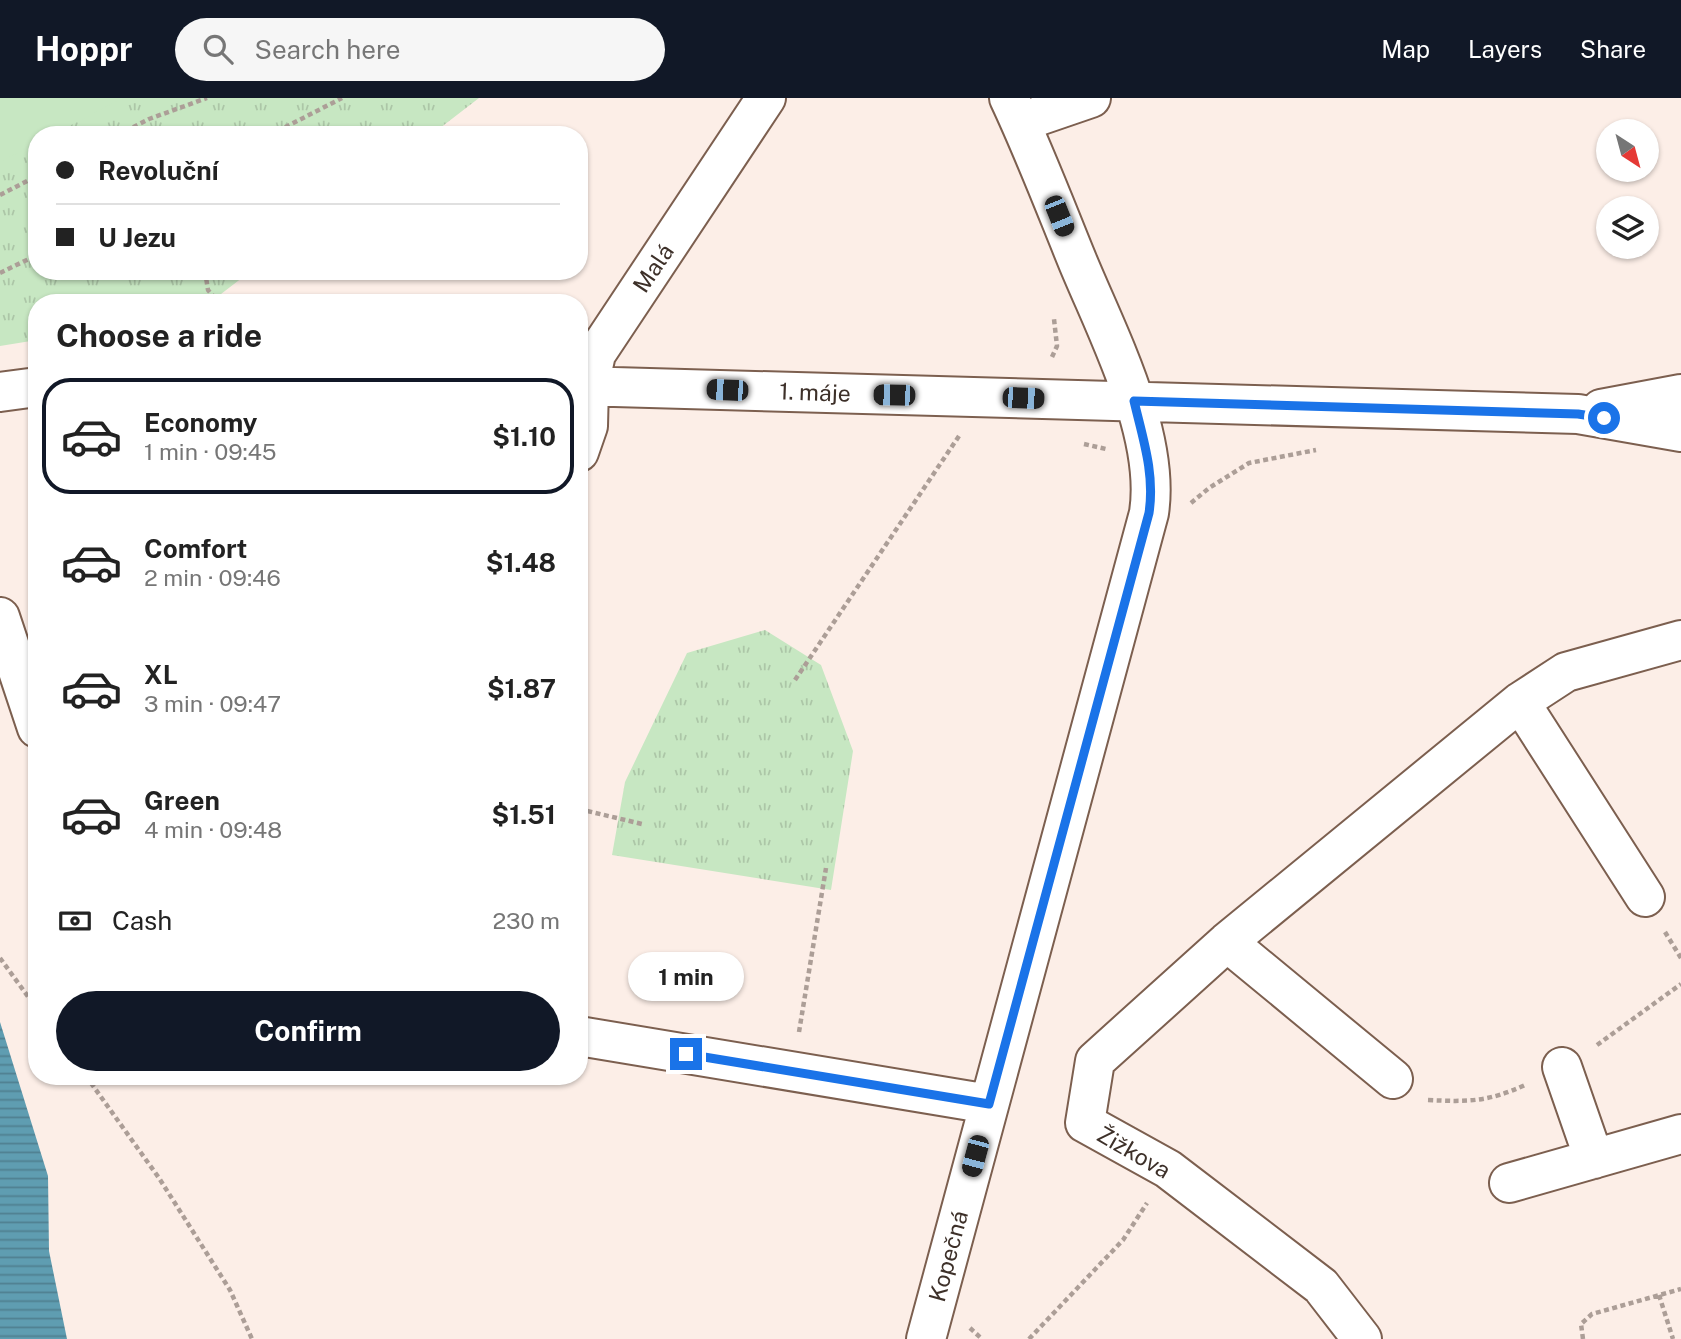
<!DOCTYPE html>
<meta charset="utf-8">
<style>
:root{--surface:#fff;--page:#f6f6f6;--text:#222;--muted:#767676;--line:#e0e0e0;--accent:#111827}
body{margin:0;font-family:"Public Sans",sans-serif;background:var(--page);color:var(--text);height:100vh;display:flex;flex-direction:column;font-size:26px;white-space:nowrap}
*{box-sizing:border-box;margin:0}
p{font-size:23px;color:var(--muted)}
.icon{flex:none;width:38px;height:38px;fill:none;stroke:currentColor;stroke-width:2;stroke-linecap:round;stroke-linejoin:round}
.map{position:relative;flex:1;overflow:hidden}
.side{position:absolute;left:28px;top:196px;width:560px;height:791px;display:flex;flex-direction:column;background:var(--surface);border-radius:28px;box-shadow:0 2px 5px #0004}
.side>*{flex:none}
.guide{position:absolute;left:28px;top:28px;width:560px;height:154px;border-radius:28px;box-shadow:0 2px 5px #0004;display:grid;align-content:center;height:154px;padding:0 28px;background:var(--surface)}
.needle{width:46px;rotate:144deg}
.tools{position:absolute;left:1596px;top:21px;display:grid;gap:14px}
.tools a{display:grid;place-items:center;width:63px;height:63px;border-radius:50%;background:var(--surface);box-shadow:0 2px 5px #0004;font-size:35px}
.end{position:absolute;width:32px;height:32px;margin:-16px;border:9px solid #1a73e8;background:#fff;box-shadow:0 0 0 4px #fff}
.from{border-radius:50%}
.bubble{position:absolute;height:49px;border-radius:24px;background:var(--surface);box-shadow:0 2px 5px #0004;font-size:23px;font-weight:700;line-height:49px;text-align:center}
.car{position:absolute;width:21px;height:42px;margin:-21px -10px;border-radius:9px;box-shadow:0 0 5px 2px #0007;background:linear-gradient(#222 24%,#8ab4d8 0 40%,#222 0 76%,#8ab4d8 0 86%,#222 0)}
.guide b{display:flex;align-items:center;gap:24px;height:66px;font-size:26px}
.guide b+b{border-top:2px solid var(--line)}
.guide i{width:18px;height:18px;background:var(--text)}
ul{padding:0;list-style:none}
li{display:flex;align-items:center;gap:21px;height:116px;margin:0 14px 10px;padding:0 14px;border:4px solid transparent;border-radius:28px}
li div{flex:1}
li b{display:block;font-size:26px}
li em{font-style:normal;font-weight:700}
li.current{border-color:var(--accent)}
li>.icon{width:63px;height:63px;stroke-width:1.5}
h2{padding:0 28px;font-size:32px;line-height:84px}
.pay{display:flex;align-items:center;gap:18px;height:77px;padding:0 28px;font-size:26px}
.pay p{margin-inline-start:auto}
.button{display:flex;gap:14px;margin-top:auto;padding:14px 28px}
.button a{flex:1;height:80px;border-radius:42px;background:var(--accent);color:#fff;font-size:28px;font-weight:700;line-height:80px;text-align:center}
header{display:flex;align-items:center;gap:42px;box-sizing:border-box;height:98px;padding:0 35px;background:var(--accent);color:#fff}
header strong{font-size:33px}
nav{display:flex;gap:38px;margin-inline-start:auto;font-size:24px}
.search{width:490px;height:63px;background:var(--page);display:flex;align-items:center;gap:18px;box-sizing:border-box;padding:0 24px;border-radius:38px;color:var(--muted);font-size:26px}
.map>svg:first-child{display:block}
</style>
<header>
<strong>Hoppr</strong>
<div class="search"><svg class="icon" aria-label="search" viewBox="0 0 24 24"><circle cx="10" cy="10" r="6"/><path d="M15 15l6 6"/></svg>Search here</div>
<nav><a>Map</a><a>Layers</a><a>Share</a></nav>
</header>
<div class="map">
<svg width="1681" height="1241" viewBox="0 0 1681 1241">
<defs>
<pattern id="park-tufts" width="24" height="20" patternUnits="userSpaceOnUse" patternTransform="scale(1.75)"><rect width="24" height="20" fill="#c7e7c2"/><path d="M3 7l-1-3M5 7V3M7 7l1-3M15 17l-1-3M17 17v-4M19 17l1-3" fill="none" stroke="#acc6a7"/></pattern>
<pattern id="water-rules" width="6" height="5" patternUnits="userSpaceOnUse" patternTransform="scale(1.75)"><rect width="6" height="5" fill="#5f9db1"/><path d="M0 2.5h6" fill="none" stroke="#508090"/></pattern>
</defs>
<rect width="100%" height="100%" fill="#fceee7"/>
<!-- park -->
<path fill="url(#park-tufts)" d="M0 0H479L431 37H37V173H251L221 196 228 205H37V242L0 248Z
M765 532 821 567 853 653 831 792 612 757 625 684 687 555Z"/>
<!-- garden -->
<path fill="#c7e7c2" d="M0 0H123L52 37H37V45L0 64Z"/>
<!-- water -->
<path fill="url(#water-rules)" d="M0 924 48 1078 49 1153 67 1241H0Z"/>
<g fill="none" stroke-linecap="round" stroke-linejoin="round">
<defs>
<path id="minor" d="M1021 24 1091 0
M579 288 1578 316 1681 334
M0 294 37 289
M1601 311 1681 296
M579 354 588 328 589 288 596 256 766 0
M0 519 37 630
M1520 604 1645 799
M1227 844 1393 981
M579 938 989 1006
M1562 969 1594 1061
M1509 1085 1681 1036
M926 1241 1149 415C1161 336 1107 235 1077 162 1055 108 1034 53 1009 0
M1362 1241 1321 1188 1168 1071 1085 1025 1095 963 1227 844 1520 604 1566 574 1681 542"/>
</defs>
<!-- minor casing -->
<use href="#minor" stroke="#7c5f4f" stroke-width="42"/>
<!-- path -->
<path stroke="#ac9e97" stroke-width="4.5" stroke-dasharray="5 3.5" stroke-linecap="butt" d="M118 37 149 21 207 0
M270 37 342 0
M0 97 37 78
M205 173 208 192 219 205
M0 175 37 157
M1052 259 1057 248 1054 221
M1084 346 1106 351
M1191 405 1209 390 1249 365 1316 352
M795 582 959 338
M579 711 642 726
M1665 834 1681 860
M0 860 37 911
M799 934 826 770
M1597 947 1681 886
M86 978 159 1080 230 1192 252 1241
M1428 1002C1468 1004 1488 1004 1525 987
M1659 1197 1673 1241
M970 1230 982 1241
M1029 1241 1123 1142 1147 1105
M1583 1241 1581 1226 1592 1216 1681 1191"/>
<!-- minor -->
<use href="#minor" stroke="#fff" stroke-width="38"/>
</g>
<g fill="none" stroke-linecap="round" stroke-linejoin="round">
<!-- route -->
<path stroke="#1a73e8" stroke-width="9" d="M686 956 989 1006 1149 415C1155 376 1143 341 1134 303L1578 316 1604 320"/>
</g>
<g text-anchor="middle" dominant-baseline="central" stroke-width="5" stroke-linejoin="round" paint-order="stroke">
<!-- street labels -->
<g font-size="23" fill="#3d3029" stroke="#fff">
<text transform="translate(653 170) rotate(-56)">Malá</text>
<text transform="translate(815 294) rotate(2)">1. máje</text>
<text transform="translate(1134 1054) rotate(30)">Žižkova</text>
<text transform="translate(948 1158) rotate(-75)">Kopečná</text>
</g>
</g>
</svg>
<div class="tools">
<a><svg class="needle" viewBox="-14 -14 28 28"><path d="M0-13l5 13h-10z" fill="#e53935"/><path d="M0 13l5-13h-10z" fill="#767676"/></svg></a>
<a><svg class="icon" aria-label="layers" viewBox="0 0 24 24"><path d="M12 4l9 5-9 5-9-5zM3 14l9 5 9-5"/></svg></a>
</div>
<i class="end from" style="left:1604px;top:320px"></i>
<i class="end" style="left:686px;top:956px"></i>
<div class="bubble" style="left:628px;top:854px;width:116px">1 min</div>
<i class="car" style="left:1059px;top:118px;rotate:158deg"></i>
<i class="car" style="left:727px;top:292px;rotate:272deg"></i>
<i class="car" style="left:894px;top:297px;rotate:271deg"></i>
<i class="car" style="left:1023px;top:300px;rotate:92deg"></i>
<i class="car" style="left:975px;top:1058px;rotate:195deg"></i>
<div class="guide">
<b><i class="from"></i>Revoluční</b>
<b><i></i>U Jezu</b>
</div>
<section class="side">
<h2>Choose a ride</h2>
<ul>
<li class="current"><svg class="icon" aria-label="car" viewBox="0 0 24 24"><path d="M5 17H2v-5l4-1 3-4h7l3 4 3 1v5h-3M9 17h6M6 11h13"/><circle cx="7" cy="17" r="2"/><circle cx="17" cy="17" r="2"/></svg><div><b>Economy</b><p>1 min · 09:45</p></div><em>$1.10</em></li>
<li><svg class="icon" aria-label="car" viewBox="0 0 24 24"><path d="M5 17H2v-5l4-1 3-4h7l3 4 3 1v5h-3M9 17h6M6 11h13"/><circle cx="7" cy="17" r="2"/><circle cx="17" cy="17" r="2"/></svg><div><b>Comfort</b><p>2 min · 09:46</p></div><em>$1.48</em></li>
<li><svg class="icon" aria-label="car" viewBox="0 0 24 24"><path d="M5 17H2v-5l4-1 3-4h7l3 4 3 1v5h-3M9 17h6M6 11h13"/><circle cx="7" cy="17" r="2"/><circle cx="17" cy="17" r="2"/></svg><div><b>XL</b><p>3 min · 09:47</p></div><em>$1.87</em></li>
<li><svg class="icon" aria-label="car" viewBox="0 0 24 24"><path d="M5 17H2v-5l4-1 3-4h7l3 4 3 1v5h-3M9 17h6M6 11h13"/><circle cx="7" cy="17" r="2"/><circle cx="17" cy="17" r="2"/></svg><div><b>Green</b><p>4 min · 09:48</p></div><em>$1.51</em></li>
</ul>
<div class="pay"><svg class="icon" aria-label="cash" viewBox="0 0 24 24"><path d="M3 7h18v10H3z"/><circle cx="12" cy="12" r="2"/></svg>Cash<p>230 m</p></div>
<div class="button"><a>Confirm</a></div>
</section>
</div>
